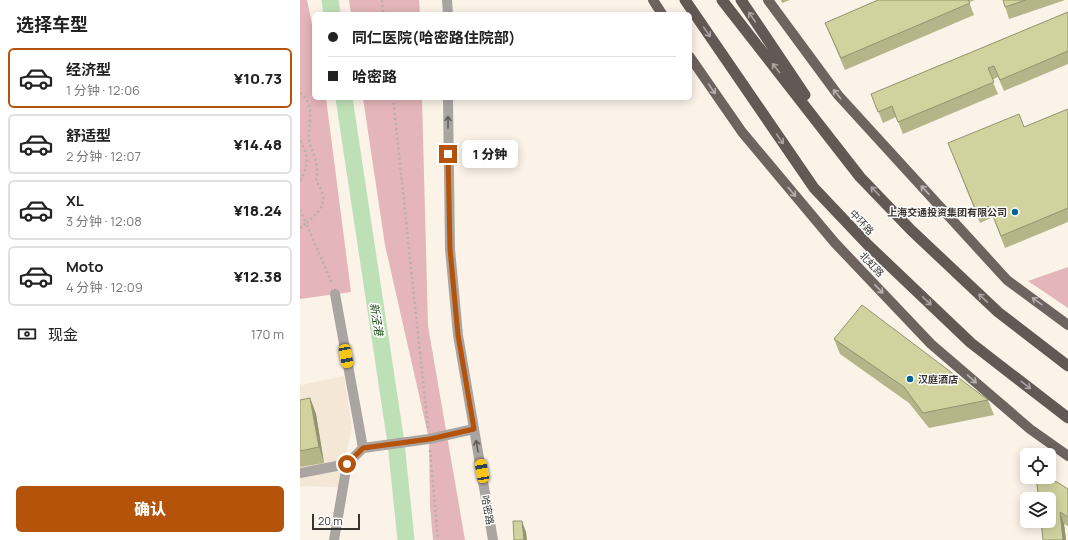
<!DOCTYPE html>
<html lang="zh">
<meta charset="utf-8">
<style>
:root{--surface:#fff;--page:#f6f6f6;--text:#222;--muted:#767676;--line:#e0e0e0;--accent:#b45309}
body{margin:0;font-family:Manrope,"Noto Sans SC",sans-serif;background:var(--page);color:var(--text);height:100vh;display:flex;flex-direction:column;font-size:15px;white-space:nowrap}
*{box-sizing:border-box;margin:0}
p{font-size:13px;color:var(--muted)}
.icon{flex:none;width:22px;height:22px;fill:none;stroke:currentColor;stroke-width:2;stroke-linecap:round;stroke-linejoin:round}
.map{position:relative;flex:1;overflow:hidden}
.side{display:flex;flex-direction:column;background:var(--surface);width:300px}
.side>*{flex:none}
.top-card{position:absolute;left:12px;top:12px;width:380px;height:88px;border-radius:6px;box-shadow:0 2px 10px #0003;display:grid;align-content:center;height:88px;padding:0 16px;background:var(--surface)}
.buttons{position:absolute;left:720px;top:448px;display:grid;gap:8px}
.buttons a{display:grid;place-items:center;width:36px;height:36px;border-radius:6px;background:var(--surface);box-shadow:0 2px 10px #0003;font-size:20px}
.scale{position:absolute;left:12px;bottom:10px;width:48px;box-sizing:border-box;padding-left:4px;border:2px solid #383531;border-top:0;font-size:11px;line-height:14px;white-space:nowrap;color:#383531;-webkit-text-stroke:3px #fff;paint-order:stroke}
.end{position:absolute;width:18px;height:18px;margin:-9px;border:5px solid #b45309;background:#fff;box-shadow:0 0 0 2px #fff}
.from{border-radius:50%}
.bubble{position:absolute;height:28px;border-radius:6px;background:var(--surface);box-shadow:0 2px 10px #0003;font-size:13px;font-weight:800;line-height:28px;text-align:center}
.car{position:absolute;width:12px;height:24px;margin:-12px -6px;border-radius:5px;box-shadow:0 0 3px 1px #0007;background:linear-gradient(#f5c518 24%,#345 0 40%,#f5c518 0 76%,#345 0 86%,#f5c518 0)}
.top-card b{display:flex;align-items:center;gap:14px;height:38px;font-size:15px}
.top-card b+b{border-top:1px solid var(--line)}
.top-card i{width:10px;height:10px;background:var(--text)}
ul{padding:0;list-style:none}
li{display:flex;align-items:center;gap:12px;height:60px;margin:0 8px 6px;padding:0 8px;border:2px solid var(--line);border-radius:6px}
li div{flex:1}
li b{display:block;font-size:15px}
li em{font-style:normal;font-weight:800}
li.on{border-color:var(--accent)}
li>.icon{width:36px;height:36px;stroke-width:1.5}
h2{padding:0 16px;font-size:18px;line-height:48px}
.pay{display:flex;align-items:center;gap:10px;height:44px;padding:0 16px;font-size:15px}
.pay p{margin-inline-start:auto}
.primary-button{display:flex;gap:8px;margin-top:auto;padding:8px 16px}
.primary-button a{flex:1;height:46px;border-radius:6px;background:var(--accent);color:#fff;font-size:16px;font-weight:800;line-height:46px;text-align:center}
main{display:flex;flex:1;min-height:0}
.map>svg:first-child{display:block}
</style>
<main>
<section class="side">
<h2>选择车型</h2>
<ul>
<li class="on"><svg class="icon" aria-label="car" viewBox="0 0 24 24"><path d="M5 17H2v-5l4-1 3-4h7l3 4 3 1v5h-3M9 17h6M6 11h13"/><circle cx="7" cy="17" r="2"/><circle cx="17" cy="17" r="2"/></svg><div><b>经济型</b><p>1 分钟 · 12:06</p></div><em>¥10.73</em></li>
<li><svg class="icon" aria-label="car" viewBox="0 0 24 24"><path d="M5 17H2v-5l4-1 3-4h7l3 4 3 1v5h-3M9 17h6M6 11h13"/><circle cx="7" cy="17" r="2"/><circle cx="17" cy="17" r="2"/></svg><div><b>舒适型</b><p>2 分钟 · 12:07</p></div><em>¥14.48</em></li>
<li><svg class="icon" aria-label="car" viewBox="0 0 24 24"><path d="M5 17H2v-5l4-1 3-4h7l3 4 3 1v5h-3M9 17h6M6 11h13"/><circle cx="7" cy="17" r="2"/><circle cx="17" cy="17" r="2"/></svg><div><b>XL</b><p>3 分钟 · 12:08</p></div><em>¥18.24</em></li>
<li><svg class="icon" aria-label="car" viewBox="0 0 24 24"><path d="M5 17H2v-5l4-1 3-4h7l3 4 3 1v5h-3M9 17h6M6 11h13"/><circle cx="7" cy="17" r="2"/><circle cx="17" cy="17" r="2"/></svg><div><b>Moto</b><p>4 分钟 · 12:09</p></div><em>¥12.38</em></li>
</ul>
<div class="pay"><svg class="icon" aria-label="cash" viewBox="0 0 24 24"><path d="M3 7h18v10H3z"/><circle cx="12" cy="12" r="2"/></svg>现金<p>170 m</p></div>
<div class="primary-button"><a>确认</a></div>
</section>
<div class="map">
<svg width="768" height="540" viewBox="0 0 768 540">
<rect width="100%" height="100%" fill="#fbf3e8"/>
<!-- built -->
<path fill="#f4e7d6" d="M44 376 52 428 38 487 0 486V385Z"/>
<!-- green -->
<path fill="#e4b5ba" d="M0 0H7L14 34V98H26L51 292 0 299Z
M49 0H119L120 14H51Z
M63 98H122L128 326 165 540H133L130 506 129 439 85 245Z
M768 267V308L728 281Z"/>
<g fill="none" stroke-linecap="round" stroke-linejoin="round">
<!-- canal -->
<path stroke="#bde0b7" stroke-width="17" d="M30 0 32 14
M44 98 96 443 106 540"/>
<!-- path -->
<path stroke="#b7b0a8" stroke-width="2.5" stroke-dasharray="2 3" stroke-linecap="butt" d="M82 0 83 14
M0 93C16 104 8 123 9 139 10 148 15 155 16 163 18 169 17 175 16 181 30 200 22 210 6 223L0 210
M93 98 128 428
M0 141C9 156 9 166 0 181
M0 228 6 223 32 283
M130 450 138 540"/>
<!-- minor -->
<path stroke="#aba5a2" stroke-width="10" d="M35 294 63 448
M0 473 47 464 63 448 129 439 174 429
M34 540 47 464"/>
<!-- tertiary -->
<path stroke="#aba5a2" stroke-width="10" d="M147 0 148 14
M148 98 150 249 158 335 193 540"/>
<!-- primary -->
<path stroke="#6d635f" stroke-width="10" d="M353 0 362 14
M468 0 538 95 707 280 768 325
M390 57 442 132 535 243 631 344 730 429 768 456"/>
<!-- trunk -->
<path stroke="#625854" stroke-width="11" d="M385 0 514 188 568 245 671 343 768 418
M422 0 560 177 611 230 698 312 768 366
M441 0 505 95"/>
</g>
<!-- wall -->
<path fill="#b5b589" d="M481 0H490L482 3Z
M578 0H675L669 2 674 15 545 70 525 23Z
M703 0H765L709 19Z
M768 12V64L704 91 698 77 692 80 698 94 603 134 596 117 583 123 571 94Z
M768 109V222L705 248 693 217 680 223 648 143 724 127Z
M534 339 688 400 694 415 629 428 609 403 540 354Z
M10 398 16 414 24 463 0 467V400Z
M768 489V526L764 524 766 540H743Z"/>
<!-- shaded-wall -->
<path fill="#93936f" d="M10 398 16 414 24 463 19 447Z
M760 512 764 524 766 540H763Z
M222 521 226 532 227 540H224Z"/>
<!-- building -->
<path fill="#d2d29f" stroke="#93936f" d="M578 0H668L670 3 541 58 525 23Z
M703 0H726L705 7Z
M768 12V51L700 80 694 66 688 68 694 82 598 122 592 106 578 112 571 94Z
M768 109V208L701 236 689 206 676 211 648 143 719 114 724 127Z
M562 305 688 400 623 413 604 387 534 339Z
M10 398 19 447 0 451V400Z
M736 478 757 482 768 489V517L760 512 763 540H743L741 521H749V499H739Z
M213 521H222L224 540H214Z"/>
<!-- one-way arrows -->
<defs><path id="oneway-shaft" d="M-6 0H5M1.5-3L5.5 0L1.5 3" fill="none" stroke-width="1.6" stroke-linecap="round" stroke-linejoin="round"/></defs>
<g stroke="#a9a3a1">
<use href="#oneway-shaft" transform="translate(452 17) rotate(-124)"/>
<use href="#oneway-shaft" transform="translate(407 32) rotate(55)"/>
<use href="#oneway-shaft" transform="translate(476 68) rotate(-128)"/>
<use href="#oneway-shaft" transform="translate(480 139) rotate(55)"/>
<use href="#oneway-shaft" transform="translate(575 191) rotate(-134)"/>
<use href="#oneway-shaft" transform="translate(683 298) rotate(-137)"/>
<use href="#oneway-shaft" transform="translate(627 301) rotate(43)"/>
<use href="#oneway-shaft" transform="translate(726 385) rotate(38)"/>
</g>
<g stroke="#b6b1af">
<use href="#oneway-shaft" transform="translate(412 89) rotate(55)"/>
<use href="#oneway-shaft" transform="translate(537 94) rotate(-129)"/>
<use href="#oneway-shaft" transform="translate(625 190) rotate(-133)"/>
<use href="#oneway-shaft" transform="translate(492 192) rotate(50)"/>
<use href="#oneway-shaft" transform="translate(579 289) rotate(46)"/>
<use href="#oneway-shaft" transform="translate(737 301) rotate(-144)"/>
<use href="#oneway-shaft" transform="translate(672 379) rotate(41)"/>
</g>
<g stroke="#605c59">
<use href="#oneway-shaft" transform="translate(148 122) rotate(-90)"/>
<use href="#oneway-shaft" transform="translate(177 446) rotate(-100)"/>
</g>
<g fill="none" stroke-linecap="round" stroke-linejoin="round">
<!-- route -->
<path stroke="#b45309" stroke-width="5" d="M47 464 63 448 130 439 174 429 158 335 150 249 148 154"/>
</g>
<!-- markers -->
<g fill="#006593" stroke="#fff" stroke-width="1.5">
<circle cx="715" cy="212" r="4"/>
<circle cx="610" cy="379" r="4"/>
</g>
<g text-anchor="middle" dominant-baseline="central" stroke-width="3" stroke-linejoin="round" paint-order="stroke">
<!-- poi labels -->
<g font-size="10" font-weight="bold" fill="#383531" stroke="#fff" text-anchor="end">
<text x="707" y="212">上海交通投资集团有限公司</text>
<text x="618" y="379" text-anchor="start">汉庭酒店</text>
</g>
<!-- street labels -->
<g font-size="10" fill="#383531" stroke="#fff">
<text transform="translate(562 222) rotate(47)">中环路</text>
<text transform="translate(572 264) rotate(46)">北虹路</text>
<text transform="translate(188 510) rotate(80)">哈密路</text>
</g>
<!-- water labels -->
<g font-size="11" font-style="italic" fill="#1e4c16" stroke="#fff">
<text transform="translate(77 319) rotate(81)">新泾港</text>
</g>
</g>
</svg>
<div class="buttons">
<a><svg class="icon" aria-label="locate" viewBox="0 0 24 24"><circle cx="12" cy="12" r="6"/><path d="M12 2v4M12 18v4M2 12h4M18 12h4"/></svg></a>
<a><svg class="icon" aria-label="layers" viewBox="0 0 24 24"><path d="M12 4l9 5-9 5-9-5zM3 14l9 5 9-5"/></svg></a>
</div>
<div class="scale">20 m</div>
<i class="end from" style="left:47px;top:464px"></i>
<i class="end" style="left:148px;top:154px"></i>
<div class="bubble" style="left:162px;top:140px;width:56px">1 分钟</div>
<i class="car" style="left:46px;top:356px;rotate:169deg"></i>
<i class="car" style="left:182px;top:471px;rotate:350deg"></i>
<div class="top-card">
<b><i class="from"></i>同仁医院(哈密路住院部)</b>
<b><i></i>哈密路</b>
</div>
</div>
</main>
